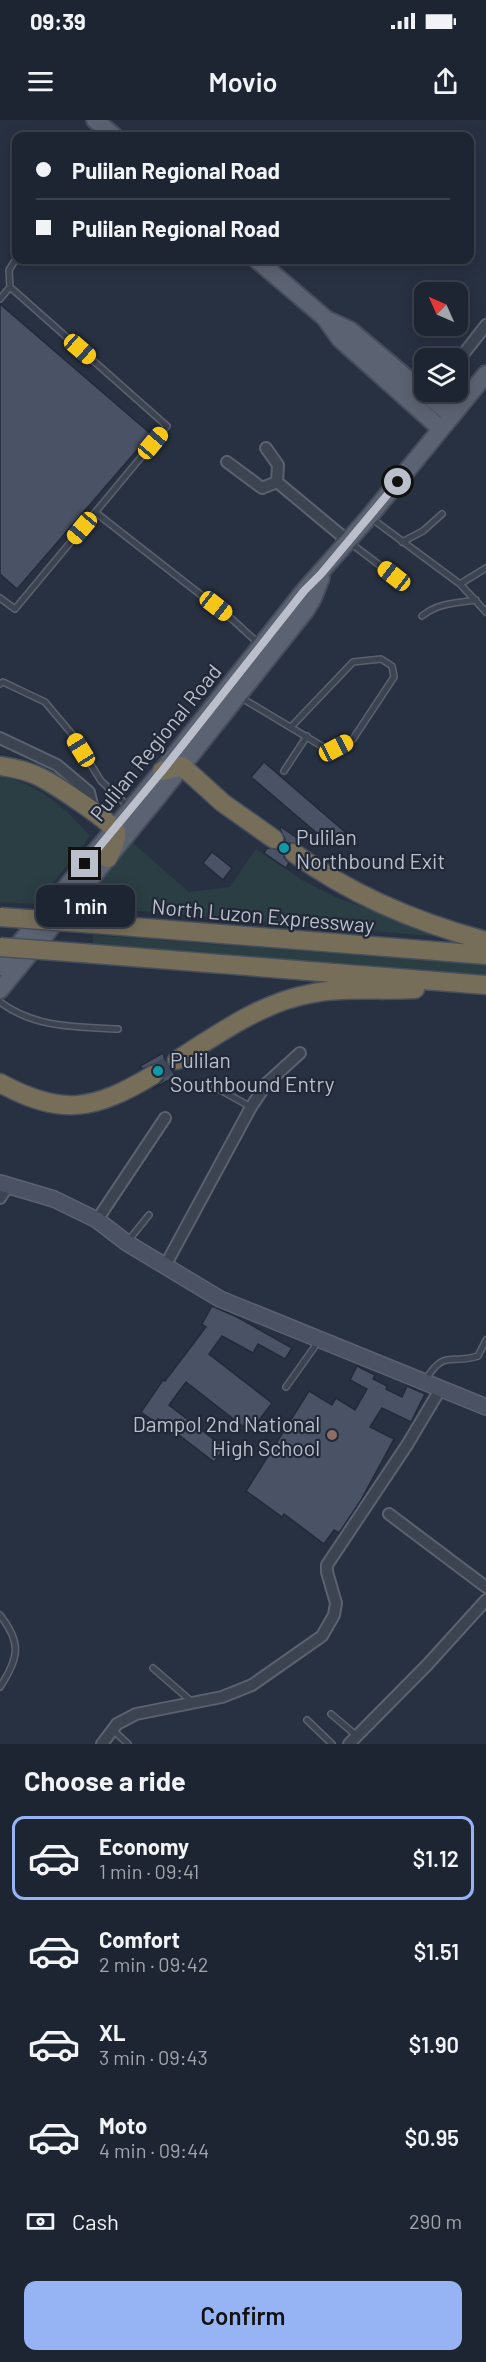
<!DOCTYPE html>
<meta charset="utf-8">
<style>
:root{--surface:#1e2532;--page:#2b313e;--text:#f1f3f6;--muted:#a1a5ac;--line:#3c424d;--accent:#96b3f4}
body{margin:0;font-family:Barlow,sans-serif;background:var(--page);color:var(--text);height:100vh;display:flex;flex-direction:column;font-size:22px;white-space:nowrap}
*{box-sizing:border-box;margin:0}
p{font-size:20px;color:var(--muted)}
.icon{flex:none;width:33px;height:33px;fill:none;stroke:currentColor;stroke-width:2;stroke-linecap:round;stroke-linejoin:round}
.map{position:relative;height:1624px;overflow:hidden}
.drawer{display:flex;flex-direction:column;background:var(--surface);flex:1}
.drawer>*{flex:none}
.top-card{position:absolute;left:12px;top:12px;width:462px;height:132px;border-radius:12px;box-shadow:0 3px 15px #0003,0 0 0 2px var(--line);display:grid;align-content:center;height:132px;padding:0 24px;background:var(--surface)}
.needle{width:39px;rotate:315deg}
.tools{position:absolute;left:414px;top:162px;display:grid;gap:12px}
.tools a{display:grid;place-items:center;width:54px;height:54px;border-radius:12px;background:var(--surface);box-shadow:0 3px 15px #0003,0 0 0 2px var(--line);font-size:30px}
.end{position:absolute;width:27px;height:27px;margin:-14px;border:8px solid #babfcb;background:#111;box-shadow:0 0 0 3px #111}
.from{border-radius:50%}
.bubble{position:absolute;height:42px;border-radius:12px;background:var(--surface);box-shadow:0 3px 15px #0003,0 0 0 2px var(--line);font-size:20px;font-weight:600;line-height:42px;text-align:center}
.car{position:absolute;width:18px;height:36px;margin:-18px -9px;border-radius:8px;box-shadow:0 0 4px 2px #0007;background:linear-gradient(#f5c518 24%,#345 0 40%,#f5c518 0 76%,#345 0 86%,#f5c518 0)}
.top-card b{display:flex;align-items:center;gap:21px;height:57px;font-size:22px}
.top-card b+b{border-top:2px solid var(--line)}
.top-card i{width:15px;height:15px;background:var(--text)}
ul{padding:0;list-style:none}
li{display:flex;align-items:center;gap:18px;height:84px;margin:0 12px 9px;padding:0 12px;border:3px solid transparent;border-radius:12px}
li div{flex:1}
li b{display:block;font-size:22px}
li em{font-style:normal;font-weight:600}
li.active{border-color:var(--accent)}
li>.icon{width:54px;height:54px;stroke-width:1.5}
h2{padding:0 24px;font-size:27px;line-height:72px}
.pay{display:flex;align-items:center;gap:15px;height:66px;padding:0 24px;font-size:22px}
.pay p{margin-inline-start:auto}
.cta{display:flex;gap:12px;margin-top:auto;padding:12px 24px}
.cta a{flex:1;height:69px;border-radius:12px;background:var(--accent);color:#111;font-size:24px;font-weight:600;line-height:69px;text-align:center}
.status{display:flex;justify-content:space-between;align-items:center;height:42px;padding:0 30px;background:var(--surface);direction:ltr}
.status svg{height:16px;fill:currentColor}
header{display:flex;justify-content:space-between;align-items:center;height:78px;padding:0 24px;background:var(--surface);font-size:27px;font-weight:600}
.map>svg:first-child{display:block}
</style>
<div class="status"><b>09:39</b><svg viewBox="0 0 49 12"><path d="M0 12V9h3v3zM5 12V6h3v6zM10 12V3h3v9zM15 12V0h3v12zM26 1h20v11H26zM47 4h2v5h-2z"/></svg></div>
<header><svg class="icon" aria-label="menu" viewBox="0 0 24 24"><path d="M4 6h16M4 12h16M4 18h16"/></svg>Movio<svg class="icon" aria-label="share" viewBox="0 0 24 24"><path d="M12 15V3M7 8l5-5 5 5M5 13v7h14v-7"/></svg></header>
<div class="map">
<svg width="486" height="1624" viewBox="0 0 486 1624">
<rect width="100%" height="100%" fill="#283142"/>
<!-- green -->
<path fill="#2a3e43" d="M0 656C38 664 65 687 90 716L37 784 0 782Z
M127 718 189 772 230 767 256 729 302 760 337 778 454 818 72 785Z
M93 815 486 845V856L93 824Z"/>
<!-- building -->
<path fill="#4a5366" stroke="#232a39" stroke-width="1.5" d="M0 184 151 314 17 469 0 454Z
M264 642 345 712 332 726 251 657Z
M281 707 303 722 302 725 290 723 285 726 284 737 289 743 286 748 264 733 267 728 278 729 283 725 285 719 280 709Z
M212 732 232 748 223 760 203 743Z
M163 933 167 946 176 956 153 969 163 960 162 949 154 944 142 949 140 946Z
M212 1186 237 1197 292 1228 285 1239 258 1224 253 1233 222 1216 209 1234 272 1283 250 1312 186 1262 169 1285 225 1328 214 1342 158 1299 155 1302 141 1292 163 1260 165 1261 206 1207 202 1204Z
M357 1246 375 1255 373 1259 387 1266 386 1269 402 1277 407 1266 425 1274 411 1302 382 1288 370 1307 394 1319 361 1380 339 1413 334 1410 324 1424 284 1394 282 1397 246 1371 309 1271 332 1285 336 1278 355 1290 367 1269 350 1260Z"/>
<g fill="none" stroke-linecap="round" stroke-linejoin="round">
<!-- highway-tunnel -->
<path stroke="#3e4657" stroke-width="18" stroke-dasharray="18 9" stroke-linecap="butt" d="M153 955 177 940"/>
<defs>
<path id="lane" d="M0 179 10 167
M95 392 233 500 258 523
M371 398 460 464 486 492
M349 422 394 456
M402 422 423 411 442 394
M460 464 486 448
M0 478 15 489 167 306 10 167 9 150 16 139
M422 496C438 483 456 483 476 480
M0 564 3 562 45 582 72 614 101 661 128 686
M240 577 325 628H336L353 619 394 557 392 546 381 539 353 542 291 607
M284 651 307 616
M0 882C34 908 77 907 118 909
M215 967 251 987
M128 1121 149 1095
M426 1259C445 1229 450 1245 478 1236L486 1220
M286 1267 318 1222
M0 1495C22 1523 19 1538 0 1567
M153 1548 191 1581
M331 1594 357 1616
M307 1600 332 1624
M113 1610 128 1624"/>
<path id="street" d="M458 241 486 205
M266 328 278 345 277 362 348 421
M227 342 262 368 277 362
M0 618 57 645 89 672 94 693
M0 1078 8 1066
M97 1100 165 998
M165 1146 251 987 267 963 300 933
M389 1394 486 1467
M102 1624 117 1604 136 1594 222 1577 252 1565 322 1516 334 1495 336 1483 327 1452V1445L407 1325 441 1268
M349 1624 428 1544 486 1480"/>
<path id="secondary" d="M0 1063 54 1079 97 1100 127 1123 220 1179 486 1287"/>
<path id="primary" d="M95 0 114 16
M257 140 325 198 340 219 441 309
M328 200 350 210 452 296
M0 847 162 651 304 471 369 397 486 254
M0 870 156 679 306 490 313 478 321 458"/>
<path id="highway" d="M0 646C14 648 28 651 40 657 52 663 113 702 116 712 118 719 110 732 108 738
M162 651 182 646 223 683 274 719
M294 733C351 775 419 803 486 821
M96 804 486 835
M82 833 486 865
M177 940C218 914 261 883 309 874 341 867 381 871 415 869
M0 963C62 997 95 990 153 955"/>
</defs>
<!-- lane casing -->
<use href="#lane" stroke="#5b616f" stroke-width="8"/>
<!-- street casing -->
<use href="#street" stroke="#5b616f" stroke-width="14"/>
<!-- secondary casing -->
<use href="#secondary" stroke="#5b616f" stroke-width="18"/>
<!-- primary casing -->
<use href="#primary" stroke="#464c5b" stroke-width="20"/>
<!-- highway casing -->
<use href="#highway" stroke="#474e5c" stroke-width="21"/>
<!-- lane -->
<use href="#lane" stroke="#3c4452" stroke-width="5"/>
<!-- street -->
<use href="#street" stroke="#3c4452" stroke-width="10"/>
<!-- secondary -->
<use href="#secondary" stroke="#4b5264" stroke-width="15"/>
<!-- primary -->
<use href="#primary" stroke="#5b6271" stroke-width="16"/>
<!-- highway -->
<use href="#highway" stroke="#776e5a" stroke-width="18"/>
<defs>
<path id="highway-bridge" d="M0 797 96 804
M0 827 82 833"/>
</defs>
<!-- highway-bridge casing -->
<use href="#highway-bridge" stroke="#474e5c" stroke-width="21" stroke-linecap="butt"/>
<!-- highway-bridge -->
<use href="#highway-bridge" stroke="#776e5a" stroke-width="18"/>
</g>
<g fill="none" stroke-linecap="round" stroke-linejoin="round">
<!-- route -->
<path stroke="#babfcb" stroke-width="8" d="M85 744 162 651 304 471 321 454 398 362"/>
</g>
<!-- markers -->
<g fill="#0f9aa8" stroke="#212837" stroke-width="2">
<circle cx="284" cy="728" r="6"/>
<circle cx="158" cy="951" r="6"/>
</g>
<circle fill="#8d6e63" stroke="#212837" stroke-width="2" cx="332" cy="1315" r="6"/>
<g text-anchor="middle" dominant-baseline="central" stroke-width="4.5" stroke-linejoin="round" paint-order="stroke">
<!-- street labels -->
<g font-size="21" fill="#babfcb" stroke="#212837">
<text transform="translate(155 622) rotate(-51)">Pulilan Regional Road</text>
<text transform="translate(263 795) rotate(5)">North Luzon Expressway</text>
</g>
<!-- poi labels -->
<g font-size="21" fill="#babfcb" stroke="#212837" text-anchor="start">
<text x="296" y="716">Pulilan<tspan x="296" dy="24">Northbound Exit</tspan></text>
<text x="170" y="939">Pulilan<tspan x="170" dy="24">Southbound Entry</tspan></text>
<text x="320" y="1303" text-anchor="end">Dampol 2nd National<tspan x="320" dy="24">High School</tspan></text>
</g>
</g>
</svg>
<div class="tools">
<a><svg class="needle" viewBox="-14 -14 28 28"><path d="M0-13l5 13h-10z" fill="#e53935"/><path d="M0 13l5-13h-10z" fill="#a1a5ac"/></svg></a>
<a><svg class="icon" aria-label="layers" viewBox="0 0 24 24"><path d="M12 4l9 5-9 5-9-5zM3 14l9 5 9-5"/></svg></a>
</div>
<i class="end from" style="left:398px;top:362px"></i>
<i class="end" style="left:85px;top:744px"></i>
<div class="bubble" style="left:36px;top:765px;width:99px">1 min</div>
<i class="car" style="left:80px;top:229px;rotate:131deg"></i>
<i class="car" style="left:153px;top:323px;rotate:40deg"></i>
<i class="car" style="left:82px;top:408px;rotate:220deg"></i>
<i class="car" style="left:394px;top:456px;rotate:308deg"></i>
<i class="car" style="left:216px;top:486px;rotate:128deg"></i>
<i class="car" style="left:336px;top:628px;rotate:62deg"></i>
<i class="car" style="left:81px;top:630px;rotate:328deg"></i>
<div class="top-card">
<b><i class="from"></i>Pulilan Regional Road</b>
<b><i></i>Pulilan Regional Road</b>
</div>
</div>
<section class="drawer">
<h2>Choose a ride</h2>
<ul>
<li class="active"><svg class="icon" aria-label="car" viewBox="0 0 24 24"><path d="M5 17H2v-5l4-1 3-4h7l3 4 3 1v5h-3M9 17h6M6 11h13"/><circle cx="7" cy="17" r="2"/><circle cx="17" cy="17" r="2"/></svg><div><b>Economy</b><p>1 min · 09:41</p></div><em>$1.12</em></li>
<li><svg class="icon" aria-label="car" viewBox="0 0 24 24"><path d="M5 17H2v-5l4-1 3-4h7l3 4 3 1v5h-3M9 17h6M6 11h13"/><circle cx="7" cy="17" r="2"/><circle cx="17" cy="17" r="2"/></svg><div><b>Comfort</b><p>2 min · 09:42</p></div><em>$1.51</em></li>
<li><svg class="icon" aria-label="car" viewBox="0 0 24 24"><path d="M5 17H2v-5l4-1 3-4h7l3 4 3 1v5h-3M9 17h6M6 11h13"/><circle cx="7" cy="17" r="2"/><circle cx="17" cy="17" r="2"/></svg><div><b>XL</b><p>3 min · 09:43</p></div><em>$1.90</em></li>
<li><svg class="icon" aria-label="car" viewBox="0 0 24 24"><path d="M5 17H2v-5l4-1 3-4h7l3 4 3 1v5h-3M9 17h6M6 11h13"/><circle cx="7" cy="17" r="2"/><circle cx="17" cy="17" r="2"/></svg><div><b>Moto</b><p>4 min · 09:44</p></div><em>$0.95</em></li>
</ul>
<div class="pay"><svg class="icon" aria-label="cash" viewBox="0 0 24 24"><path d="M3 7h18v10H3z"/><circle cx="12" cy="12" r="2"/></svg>Cash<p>290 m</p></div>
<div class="cta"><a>Confirm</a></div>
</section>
